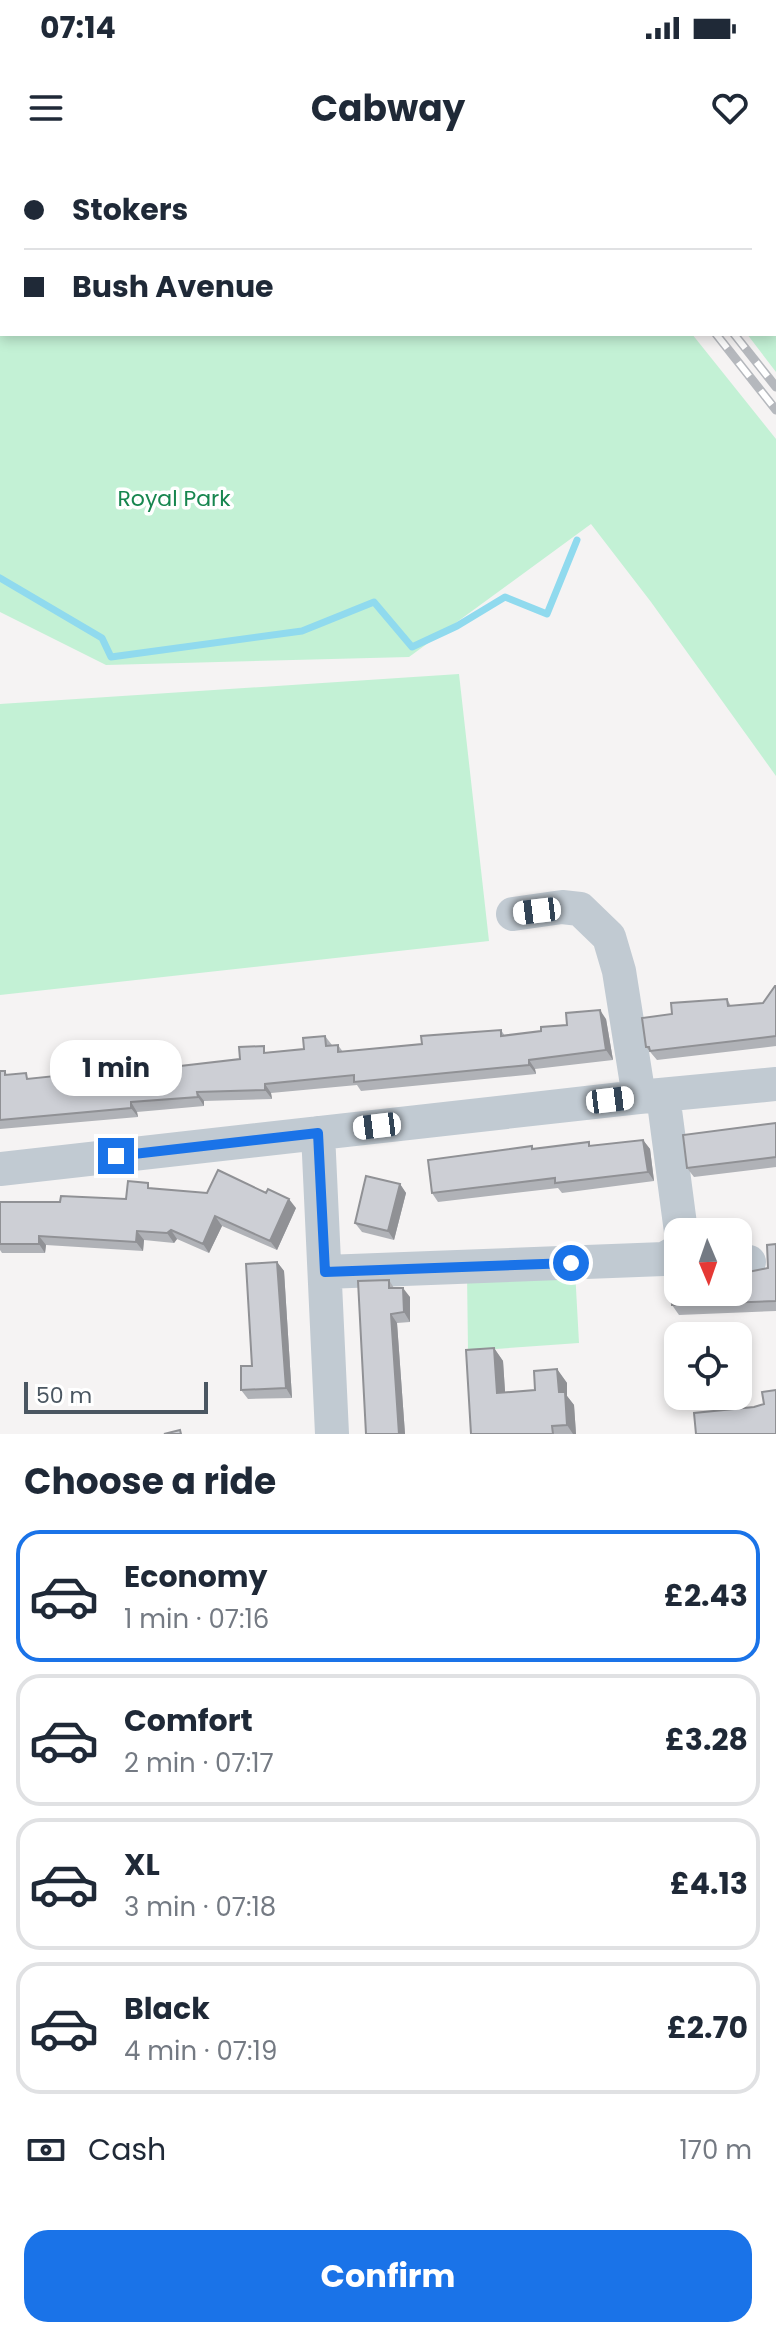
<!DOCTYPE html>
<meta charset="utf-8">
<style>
:root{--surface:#fff;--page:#f2f2f3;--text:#1f2937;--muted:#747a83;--line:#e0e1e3;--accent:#1a73e8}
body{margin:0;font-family:Poppins,sans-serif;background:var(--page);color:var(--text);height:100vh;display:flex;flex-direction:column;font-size:30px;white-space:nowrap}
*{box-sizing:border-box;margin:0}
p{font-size:26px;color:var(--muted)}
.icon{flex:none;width:44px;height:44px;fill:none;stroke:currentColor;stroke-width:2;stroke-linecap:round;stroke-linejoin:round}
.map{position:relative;height:1274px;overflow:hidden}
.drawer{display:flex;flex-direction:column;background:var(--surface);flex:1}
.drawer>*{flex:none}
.banner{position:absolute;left:0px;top:0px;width:776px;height:176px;box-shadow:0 4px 12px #0003;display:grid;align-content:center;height:176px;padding:0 24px;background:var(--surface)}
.needle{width:52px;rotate:178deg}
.tools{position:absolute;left:664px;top:1058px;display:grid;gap:16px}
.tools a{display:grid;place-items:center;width:88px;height:88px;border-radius:16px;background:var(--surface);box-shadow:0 4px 12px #0003;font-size:40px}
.scale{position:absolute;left:24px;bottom:20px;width:184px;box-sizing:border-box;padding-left:8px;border:4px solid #4a5661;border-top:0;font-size:22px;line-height:28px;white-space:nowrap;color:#4a5661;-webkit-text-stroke:6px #fff;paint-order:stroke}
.end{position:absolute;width:36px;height:36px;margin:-18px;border:10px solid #1a73e8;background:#fff;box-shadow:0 0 0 4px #fff}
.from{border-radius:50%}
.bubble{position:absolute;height:56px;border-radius:24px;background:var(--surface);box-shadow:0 4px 12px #0003;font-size:26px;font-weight:700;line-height:56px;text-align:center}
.car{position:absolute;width:24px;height:48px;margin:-24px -12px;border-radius:10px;box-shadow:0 0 6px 2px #0007;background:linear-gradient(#fff 24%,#345 0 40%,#fff 0 76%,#345 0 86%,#fff 0)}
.banner b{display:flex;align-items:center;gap:28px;height:76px;font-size:30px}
.banner b+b{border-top:2px solid var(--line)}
.banner i{width:20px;height:20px;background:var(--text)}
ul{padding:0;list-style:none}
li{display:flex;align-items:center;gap:24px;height:132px;margin:0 16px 12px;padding:0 8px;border:4px solid var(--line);border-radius:24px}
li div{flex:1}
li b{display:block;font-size:30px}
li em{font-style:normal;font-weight:700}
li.on{border-color:var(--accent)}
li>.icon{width:72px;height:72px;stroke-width:1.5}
h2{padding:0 24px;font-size:36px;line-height:96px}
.pay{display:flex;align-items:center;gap:20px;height:88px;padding:0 24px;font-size:30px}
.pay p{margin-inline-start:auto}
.button{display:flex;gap:16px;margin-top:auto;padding:16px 24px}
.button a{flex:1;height:92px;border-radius:24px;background:var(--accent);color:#fff;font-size:32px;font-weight:700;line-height:92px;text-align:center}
.status{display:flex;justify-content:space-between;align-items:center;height:56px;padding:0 40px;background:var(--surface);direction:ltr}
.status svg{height:22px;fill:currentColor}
header{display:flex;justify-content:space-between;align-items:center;height:104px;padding:0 24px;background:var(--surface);font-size:36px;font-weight:700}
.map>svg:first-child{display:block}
</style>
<div class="status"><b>07:14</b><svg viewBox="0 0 49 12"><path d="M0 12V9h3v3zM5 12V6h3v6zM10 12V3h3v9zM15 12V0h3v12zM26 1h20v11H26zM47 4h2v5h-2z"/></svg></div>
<header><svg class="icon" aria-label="menu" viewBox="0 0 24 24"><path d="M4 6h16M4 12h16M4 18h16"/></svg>Cabway<svg class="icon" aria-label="heart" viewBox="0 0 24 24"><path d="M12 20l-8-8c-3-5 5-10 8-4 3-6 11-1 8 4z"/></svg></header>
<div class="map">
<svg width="776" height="1274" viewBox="0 0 776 1274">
<rect width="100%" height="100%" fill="#f5f3f3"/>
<!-- green -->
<path fill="#c3f1d5" d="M0 0H539L541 2H2V174H692L776 279V616L651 442 591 364 409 497 106 505 0 452Z
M774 68 776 71V212L747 174H774Z
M459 514 489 781 0 835V544Z
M575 1110 579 1183 468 1191 467 1113Z"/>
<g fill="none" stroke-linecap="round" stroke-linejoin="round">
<!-- stream -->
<path stroke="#90daee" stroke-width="7" d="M0 418 102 478 111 497 302 471 374 442 412 487 457 466 505 437 547 454 577 380"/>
<!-- minor -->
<path stroke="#c1cad2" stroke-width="34" d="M513 754 562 747 580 749 609 777 619 811 639 937
M663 935 681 1072
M318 973 332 1274
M0 1009 639 937 776 924
M738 1102H749
M325 1112 664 1099 678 1091"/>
<defs>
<path id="rail" d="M562 0 564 2
M585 0 587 2
M716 174 776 250
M734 174 776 227"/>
</defs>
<!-- rail casing -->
<use href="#rail" stroke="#b5b8bd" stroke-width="9"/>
<!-- rail -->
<use href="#rail" stroke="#fff" stroke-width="6" stroke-dasharray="18" stroke-linecap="butt"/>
</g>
<!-- wall -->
<path fill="#b0b2b7" d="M776 826V886L657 900 646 887 672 854 727 839 731 846 763 843Z
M606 859 613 900 535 909 536 914 361 931 357 925 271 933 272 939 204 941V946L137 952 138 957 0 969V911H5L7 915 30 919 103 911 105 915 240 899 268 892 304 889 325 876 332 885H338L343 892 422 884 501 870 505 876 541 871 567 865Z
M776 963V1007L694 1017 687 1008Z
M643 980 650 989 654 1021 562 1033 558 1028 438 1042 432 1033 532 986 534 989 591 986Z
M400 1024 406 1033 394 1080 362 1072 355 1063Z
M152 1028 296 1048 277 1090 222 1066 209 1093 177 1079 174 1083 144 1080 143 1091 46 1085 45 1093H2L0 1090V1042H60L126 1039Z
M776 1084V1151L679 1155 672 1145 678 1132 743 1113 768 1108Z
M277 1102 284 1111 292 1238 248 1239 241 1230 252 1206Z
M389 1120 394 1128 410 1137V1162L397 1163 405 1274H366Z
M494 1188 503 1201 505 1232 535 1230 557 1209 567 1223V1236L574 1245 576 1274H471Z"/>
<!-- shaded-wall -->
<path fill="#909195" d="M600 850 606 859 613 900 606 890Z
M529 900 535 909 536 914 529 905Z
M265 924 271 933 272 939 265 930Z
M197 932 204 941V946L198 937Z
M131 942 137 952 138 957 131 948Z
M643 980 650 989 654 1021 648 1012Z
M400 1024 406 1033 394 1080 388 1071Z
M289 1039 296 1048 277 1090 270 1081Z
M215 1056 222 1066 209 1093 203 1084Z
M171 1070 177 1079 174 1083 167 1073Z
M137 1071 144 1080 143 1091 136 1082Z
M39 1076 46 1085 45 1093 39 1084Z
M277 1102 284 1111 292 1238 286 1228Z
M403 1128 410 1137V1162L404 1152Z
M391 1154 397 1163 405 1274H399Z
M494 1188 503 1201 506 1246 497 1233Z
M557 1209 567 1223V1236L574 1245 576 1274H573L567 1265 559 1232Z"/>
<!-- building -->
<path fill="#cdcfd5" stroke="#909195" stroke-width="2" d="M775 826H776V876L650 891 649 887H646L642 858 672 854 671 843 727 839 728 846 763 843Z
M600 850 606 890 529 900V905L354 922V915L265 924V930L197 932 198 937 131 942V948L0 960V911H5V915L26 913 27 919 103 911V915L240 899 239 887 264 886V893L304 889 303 878 325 876 326 886 338 885V892L422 884 421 876 501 870V876L541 871V867L567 865 566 853Z
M776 963V997L687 1008 683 975Z
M643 980 648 1012 555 1023V1018L432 1033 428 1000 532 986V989L589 982V986Z
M218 1010 266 1033 268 1029 289 1039 270 1081 215 1056 203 1084 171 1070 167 1073 137 1071 136 1082 39 1076V1084H0V1042H60L61 1036 126 1039 128 1021 148 1023V1028L207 1033Z
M366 1016 400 1024 388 1071 355 1063Z
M776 1084V1141L672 1145 670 1106 678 1101V1132H738V1112L743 1113 768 1108 767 1085Z
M277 1102 286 1228 241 1230V1206H252L246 1104Z
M389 1120V1128H403L404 1152 391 1154 399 1274H366L358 1121Z
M494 1188 497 1233 535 1230 534 1211 557 1209 559 1232H565L567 1265 552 1266 553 1274H471L466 1190Z
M776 1230V1274H696L694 1253 754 1247 764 1244 762 1232Z
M180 1270 181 1274H164Z"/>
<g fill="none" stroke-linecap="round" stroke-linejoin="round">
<!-- route -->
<path stroke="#1a73e8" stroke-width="10" d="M116 996 318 973 325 1112 571 1103"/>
</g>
<g text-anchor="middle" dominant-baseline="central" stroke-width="7" stroke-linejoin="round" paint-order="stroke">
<!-- park labels -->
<g font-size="22" fill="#17864f" stroke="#fff">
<text x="174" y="338">Royal Park</text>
</g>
</g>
</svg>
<div class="tools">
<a><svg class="needle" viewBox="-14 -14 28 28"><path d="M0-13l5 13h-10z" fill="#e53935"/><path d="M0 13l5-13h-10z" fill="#747a83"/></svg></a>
<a><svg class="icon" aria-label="locate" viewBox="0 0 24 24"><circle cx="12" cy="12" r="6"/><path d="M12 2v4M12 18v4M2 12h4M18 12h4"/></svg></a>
</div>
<div class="scale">50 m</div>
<i class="end from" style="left:571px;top:1103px"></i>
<i class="end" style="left:116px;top:996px"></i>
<div class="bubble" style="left:50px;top:880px;width:132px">1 min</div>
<i class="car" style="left:537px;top:751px;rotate:263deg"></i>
<i class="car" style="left:610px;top:940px;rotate:83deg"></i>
<i class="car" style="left:377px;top:966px;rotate:263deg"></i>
<div class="banner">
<b><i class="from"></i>Stokers</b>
<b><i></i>Bush Avenue</b>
</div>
</div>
<section class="drawer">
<h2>Choose a ride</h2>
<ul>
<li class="on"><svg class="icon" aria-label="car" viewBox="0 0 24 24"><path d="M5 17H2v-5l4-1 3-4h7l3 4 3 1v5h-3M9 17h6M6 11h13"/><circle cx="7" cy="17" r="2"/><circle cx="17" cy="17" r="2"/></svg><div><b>Economy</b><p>1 min · 07:16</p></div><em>£2.43</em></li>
<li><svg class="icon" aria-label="car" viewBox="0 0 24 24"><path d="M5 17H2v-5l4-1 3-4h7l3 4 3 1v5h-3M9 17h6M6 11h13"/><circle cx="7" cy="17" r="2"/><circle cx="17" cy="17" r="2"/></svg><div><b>Comfort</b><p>2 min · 07:17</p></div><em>£3.28</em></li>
<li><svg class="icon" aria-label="car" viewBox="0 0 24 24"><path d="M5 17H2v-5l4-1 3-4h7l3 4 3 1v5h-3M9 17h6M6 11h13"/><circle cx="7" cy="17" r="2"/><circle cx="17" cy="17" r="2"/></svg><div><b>XL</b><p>3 min · 07:18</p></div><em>£4.13</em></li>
<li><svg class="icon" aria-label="car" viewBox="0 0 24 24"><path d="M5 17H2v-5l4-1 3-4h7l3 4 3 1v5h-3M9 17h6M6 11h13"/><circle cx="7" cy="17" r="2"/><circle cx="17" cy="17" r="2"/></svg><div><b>Black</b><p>4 min · 07:19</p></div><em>£2.70</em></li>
</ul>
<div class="pay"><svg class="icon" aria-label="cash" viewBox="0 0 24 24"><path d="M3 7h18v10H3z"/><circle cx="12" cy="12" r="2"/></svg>Cash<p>170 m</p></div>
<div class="button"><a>Confirm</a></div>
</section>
